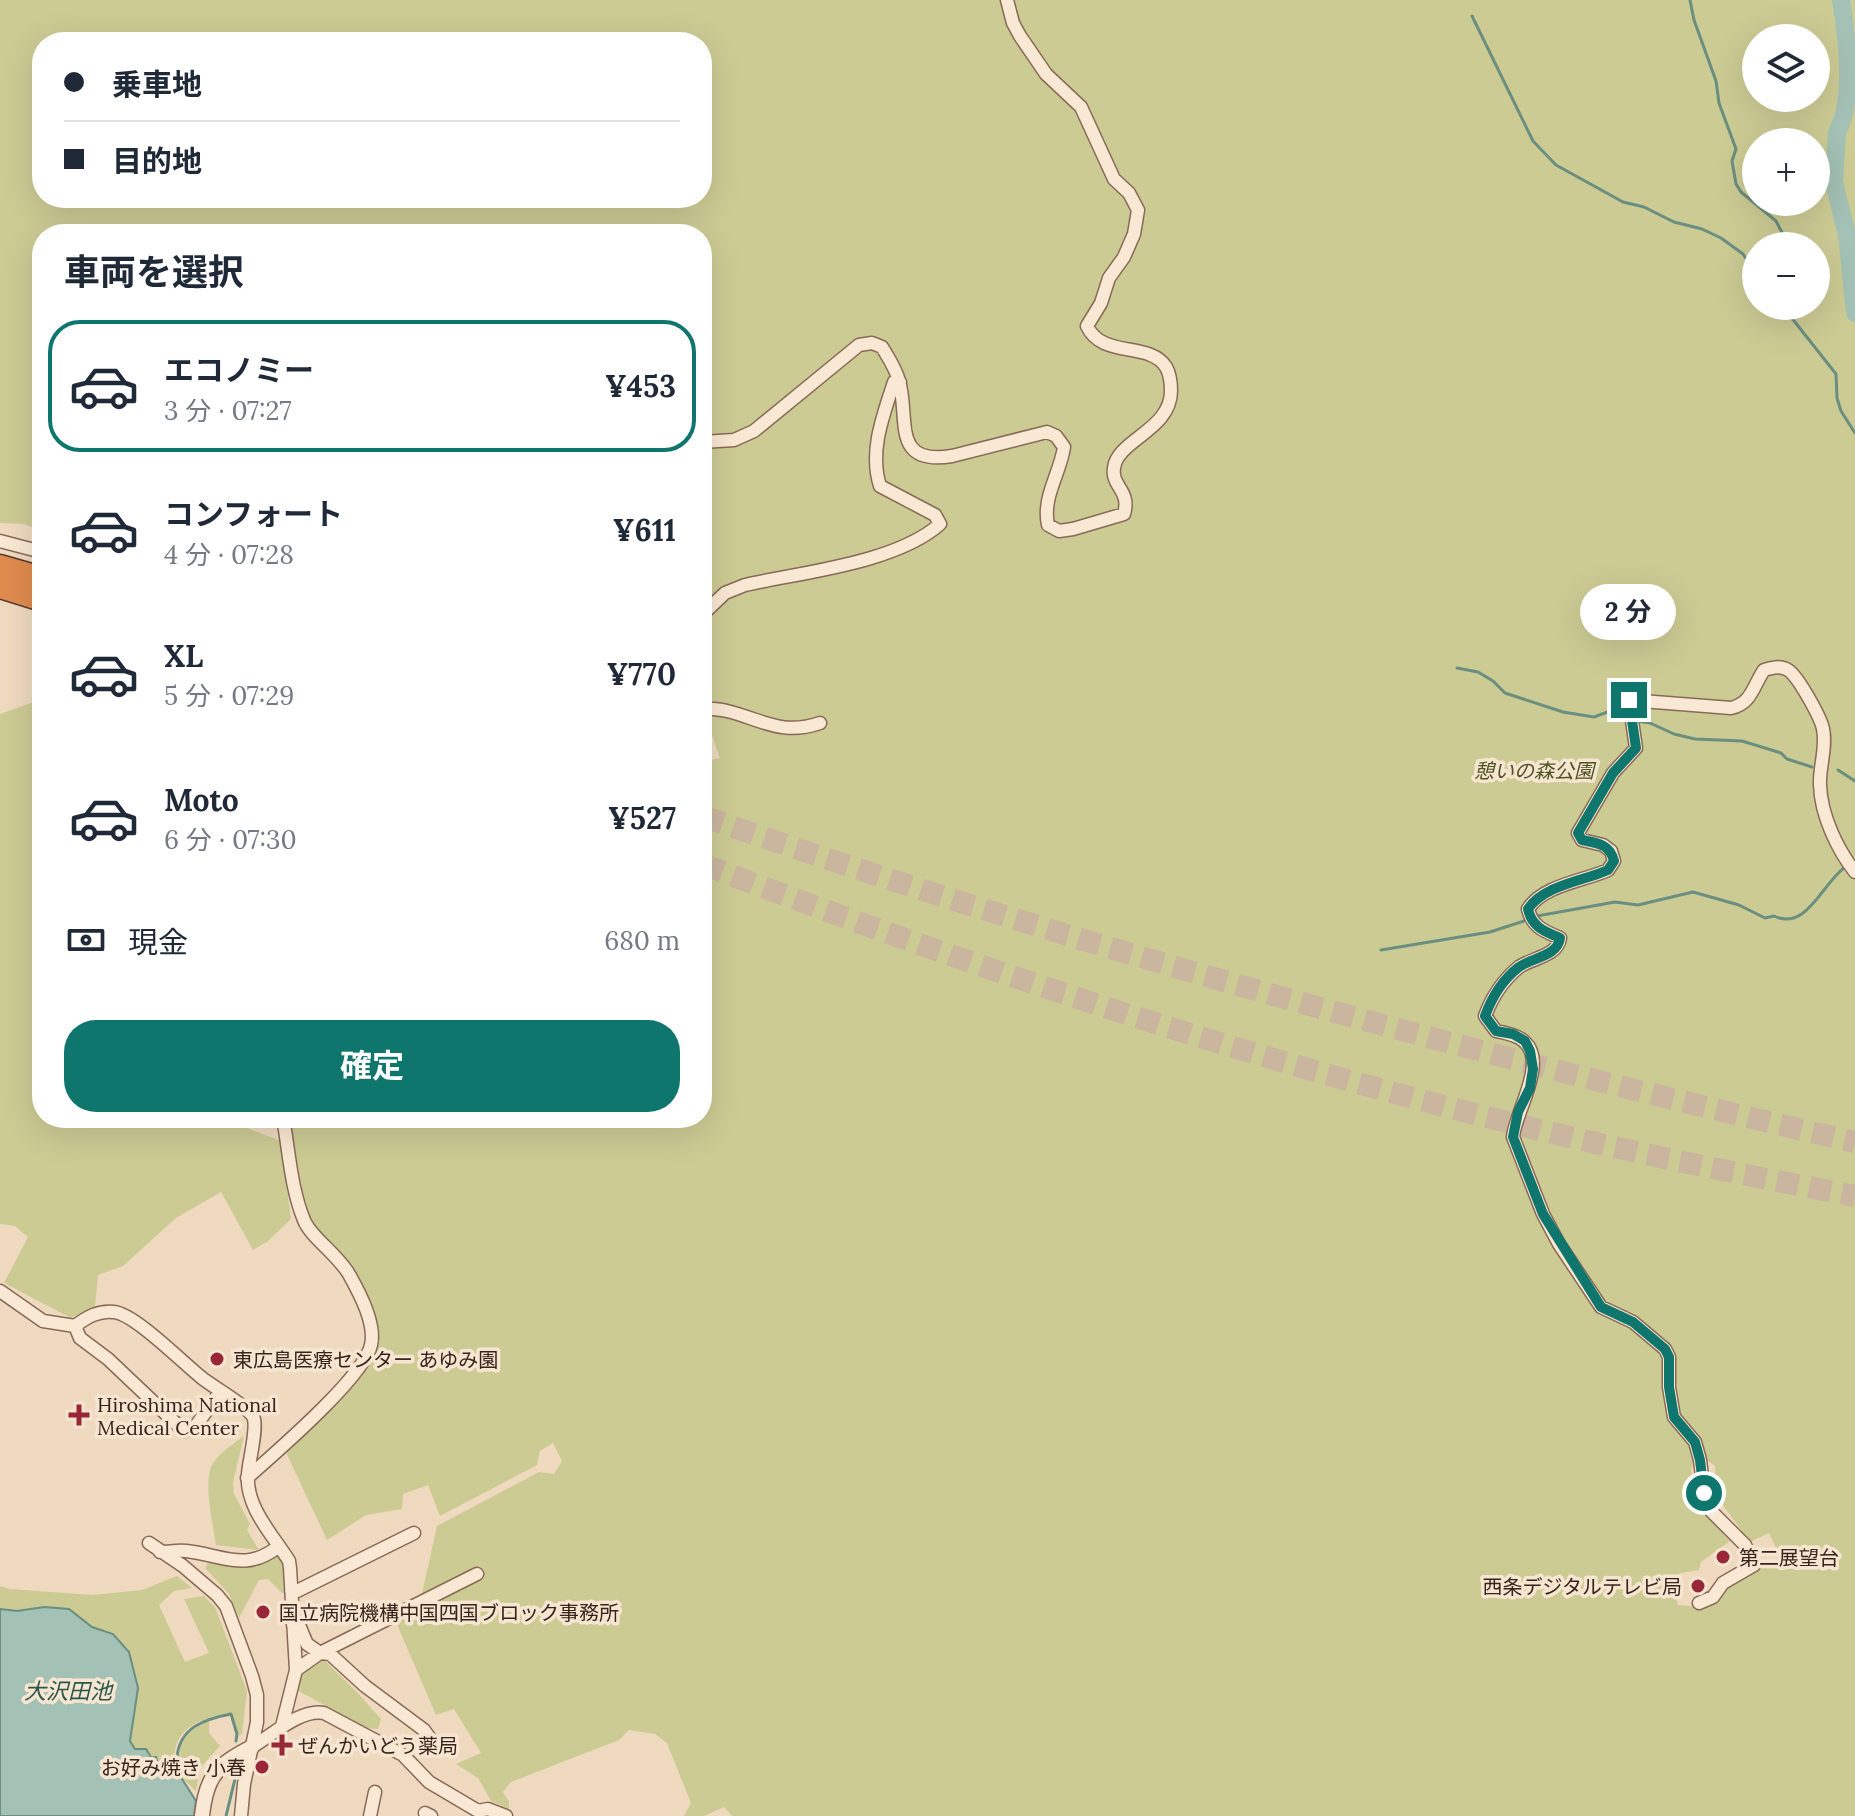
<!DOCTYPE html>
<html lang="ja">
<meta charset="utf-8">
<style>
:root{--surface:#fff;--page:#f2f2f3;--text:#1f2937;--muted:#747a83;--line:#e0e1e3;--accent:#0f766e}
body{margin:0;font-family:Lora,"Noto Sans JP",serif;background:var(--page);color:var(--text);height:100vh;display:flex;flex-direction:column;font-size:30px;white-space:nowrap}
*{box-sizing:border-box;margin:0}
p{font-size:26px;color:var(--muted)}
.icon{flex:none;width:44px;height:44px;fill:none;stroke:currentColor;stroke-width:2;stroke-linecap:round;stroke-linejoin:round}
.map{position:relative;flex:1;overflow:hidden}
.drawer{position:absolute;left:32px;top:224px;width:680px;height:904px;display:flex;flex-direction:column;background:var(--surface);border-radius:32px;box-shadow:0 8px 32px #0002}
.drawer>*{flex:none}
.banner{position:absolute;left:32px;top:32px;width:680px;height:176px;border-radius:32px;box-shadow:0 8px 32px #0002;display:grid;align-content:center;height:176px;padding:0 32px;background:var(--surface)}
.tools{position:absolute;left:1742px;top:24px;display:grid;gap:16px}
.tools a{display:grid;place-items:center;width:88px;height:88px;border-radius:50%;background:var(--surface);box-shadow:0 8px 32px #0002;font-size:40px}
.end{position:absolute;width:36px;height:36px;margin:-18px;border:10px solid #0f766e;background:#fff;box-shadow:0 0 0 4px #fff}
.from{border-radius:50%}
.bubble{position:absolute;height:56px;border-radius:28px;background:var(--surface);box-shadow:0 8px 32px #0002;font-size:26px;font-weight:700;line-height:56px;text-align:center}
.banner b{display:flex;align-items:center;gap:28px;height:76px;font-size:30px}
.banner b+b{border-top:2px solid var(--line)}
.banner i{width:20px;height:20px;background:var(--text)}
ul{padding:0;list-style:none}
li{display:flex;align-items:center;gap:24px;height:132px;margin:0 16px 12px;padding:0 16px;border:4px solid transparent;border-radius:32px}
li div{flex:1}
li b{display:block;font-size:30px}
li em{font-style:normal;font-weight:700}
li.current{border-color:var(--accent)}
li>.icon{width:72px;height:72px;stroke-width:1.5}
h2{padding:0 32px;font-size:36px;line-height:96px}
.pay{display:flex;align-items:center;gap:20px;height:88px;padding:0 32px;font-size:30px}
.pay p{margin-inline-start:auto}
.button{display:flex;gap:16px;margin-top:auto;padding:16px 32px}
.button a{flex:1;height:92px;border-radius:32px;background:var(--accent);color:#fff;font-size:32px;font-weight:700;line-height:92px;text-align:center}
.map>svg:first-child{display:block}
</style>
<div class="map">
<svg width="1855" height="1816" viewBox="0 0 1855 1816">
<rect width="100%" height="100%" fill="#efdac0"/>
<!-- green -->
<path fill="#cdcb94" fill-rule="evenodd" d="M0 0H1855V1816H732L724 1807 704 1816H684L691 1803 667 1743 655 1734 629 1730 619 1740 511 1782 503 1792 509 1802V1809L491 1801 478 1778 456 1764 481 1753 454 1709 436 1715 395 1620 421 1598 437 1526 539 1472 554 1474 562 1461 553 1443 540 1451 537 1465 440 1516 428 1485 403 1494 402 1509 366 1515 327 1540 284 1448 369 1359 380 1342 361 1283 307 1217 289 1118H702V762L720 758 708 724H702V234H42V531L24 524 0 523ZM1756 38H1816V98H1756ZM42 42H702V198H42ZM1756 142H1816V202H1756ZM1756 246H1816V306H1756ZM1695 1457 1705 1459 1715 1466 1716 1490 1722 1504 1750 1542 1769 1533 1781 1558 1724 1586 1699 1607 1678 1605 1672 1579 1681 1573 1699 1570 1701 1562 1730 1541C1716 1529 1708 1507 1692 1500L1688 1487 1695 1483 1691 1470Z
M42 699V1118H236L239 1125 281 1141 291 1219 268 1241 253 1250 221 1192 176 1218 123 1266 98 1275 95 1306 71 1318 4 1283 28 1237 15 1226 0 1224V714Z
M244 1436 233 1483 234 1494 250 1524 247 1530 259 1550 216 1545C213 1526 204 1485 211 1467 217 1454 233 1444 244 1436Z
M276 1553 280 1554C287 1568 286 1580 283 1594L268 1579 259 1580 239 1618 229 1594 205 1568 209 1561 250 1567Z
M177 1576 192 1588 174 1591 159 1605 185 1662 209 1653 184 1599 204 1596 215 1607 247 1691 242 1734 239 1735 230 1713C204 1717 176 1726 174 1757L158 1764 156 1757 135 1749 130 1741 138 1688 129 1652 113 1634 92 1627 69 1609 44 1607 17 1611 0 1609V1586L10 1589 93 1595 142 1590Z
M316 1660H324L356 1691 381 1719 378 1729 366 1728 295 1689 302 1671Z
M209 1721V1733L220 1746 200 1768 196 1791 168 1765 179 1759C180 1738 191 1729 209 1721Z"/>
<!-- water -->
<path fill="#a3c1b4" stroke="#6a8f80" stroke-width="2" d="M44 1607 69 1609 92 1627 113 1634 129 1652 138 1688 130 1741 135 1749H146L151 1757H156C159 1771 168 1777 182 1779L196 1801 194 1816H0V1609L17 1611Z"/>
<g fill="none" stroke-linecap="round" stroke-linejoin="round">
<!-- stream -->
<path stroke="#6a8f80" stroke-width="3" d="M1690 0 1694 20 1716 81 1719 103 1736 149 1732 161 1736 184 1741 192 1776 221 1789 246
M1472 16 1533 141 1556 165 1623 202 1644 207 1674 222 1702 229 1721 238 1743 254 1756 274
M1798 306 1791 317 1836 374 1837 398 1841 411 1855 433
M1457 668 1478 672 1493 681 1505 693 1563 712 1594 717 1613 710 1627 715
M1636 721 1650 723 1674 734 1695 739 1742 741 1781 753 1787 759 1812 767
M1838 770 1855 781
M1537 916 1615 902 1638 905 1693 892 1739 905 1765 918 1774 916C1808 932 1823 880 1848 865
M1381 950 1490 932 1530 919
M158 1766 177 1758C179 1728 204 1719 231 1714L237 1734 236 1741
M226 1816 236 1775"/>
<!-- river -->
<path stroke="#a3c1b4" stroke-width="18" d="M1841 0C1847 37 1855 101 1837 132L1834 182 1847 235 1855 313"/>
<!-- motorway-tunnel -->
<path stroke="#cab69f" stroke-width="22" stroke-dasharray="22 11" stroke-linecap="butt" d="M702 816C1079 948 1466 1053 1855 1142
M702 864C961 963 1225 1052 1495 1119 1614 1149 1735 1173 1855 1196"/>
<defs>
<path id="minor" d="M702 442 734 440 754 431 859 345 872 343 882 347C888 357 896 369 899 381 910 418 890 466 952 456L1047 432 1056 436 1064 447C1060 474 1042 497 1048 525L1059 531 1073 529 1124 514C1131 490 1111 487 1114 468 1117 440 1171 430 1171 391 1171 383 1170 374 1166 367 1150 341 1102 359 1087 326L1101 303 1109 278 1124 257 1134 234 1138 210 1129 193 1114 179 1081 107 1046 74 1020 36 1013 23 1007 0
M0 541 42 552
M702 615 725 593 745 585C803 572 896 563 940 524L935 515 880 486C869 451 883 416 894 382H900
M702 708C710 709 719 709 727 711 763 720 782 736 820 723
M0 1291 43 1321 75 1326C87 1317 99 1310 114 1312 135 1314 183 1363 202 1378 213 1387 251 1408 254 1419 257 1432 249 1460 248 1474 245 1507 273 1535 289 1561L290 1568 296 1670 282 1726
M75 1326 80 1338 108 1359 184 1431 195 1427 220 1392
M247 1478C275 1453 364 1377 371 1345 376 1324 360 1294 350 1276 339 1255 310 1237 304 1220 291 1189 289 1151 283 1118
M149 1543 183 1566 217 1595 226 1606 252 1676 257 1695V1722L244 1784 241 1816
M160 1552C168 1552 178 1550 186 1551 223 1555 246 1573 279 1546
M291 1591H297L414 1533
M1699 1603 1713 1597 1723 1583 1754 1565 1745 1545 1712 1512 1704 1493 1700 1460 1695 1442 1674 1417 1669 1387V1357L1665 1349 1633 1322 1601 1307 1559 1244 1543 1214 1513 1137C1515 1111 1551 1059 1521 1039 1513 1034 1505 1033 1496 1031L1485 1016C1492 997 1503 980 1519 967 1532 958 1558 956 1560 938 1544 931 1532 927 1528 909 1543 885 1584 881 1608 870L1614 861 1611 851 1603 845 1582 840 1578 833 1613 773 1636 748 1629 700 1731 708C1752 703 1753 686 1764 670 1772 668 1780 665 1788 670 1798 676 1821 718 1823 729 1827 748 1819 767 1820 785 1821 815 1837 849 1855 872
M293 1625H299L307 1644 320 1653 330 1654 365 1686 424 1730 434 1744 445 1747
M296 1670 320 1653 477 1574
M252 1747C271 1736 301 1708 324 1713L403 1755 429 1782 478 1811 488 1809 506 1816
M425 1813 431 1816
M370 1816 375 1792"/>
<path id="tertiary" d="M202 1816C206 1776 217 1765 252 1747"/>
<path id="motorway" d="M0 566 42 578
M0 587 42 600"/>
</defs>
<!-- minor casing -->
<use href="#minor" stroke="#886a58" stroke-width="15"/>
<!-- tertiary casing -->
<use href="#tertiary" stroke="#886a58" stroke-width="17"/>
<!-- motorway casing -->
<use href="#motorway" stroke="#55392c" stroke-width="25"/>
<!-- minor -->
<use href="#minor" stroke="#f9e8d3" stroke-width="12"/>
<!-- tertiary -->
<use href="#tertiary" stroke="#f9e8d3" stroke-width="14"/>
<!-- motorway -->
<use href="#motorway" stroke="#e08b4e" stroke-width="22"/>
</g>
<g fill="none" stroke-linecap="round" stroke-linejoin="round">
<!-- route -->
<path stroke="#0f766e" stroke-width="10" d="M1629 700 1636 748 1613 773 1578 833 1582 840C1597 843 1610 844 1614 861L1608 870C1584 881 1544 885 1528 909 1532 927 1544 931 1560 938 1558 956 1532 958 1519 967 1502 980 1492 997 1485 1016L1496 1031 1513 1034 1525 1041 1530 1051 1533 1069 1530 1088 1518 1112 1513 1137 1543 1214 1601 1307 1633 1322 1665 1349 1669 1357V1387L1674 1417 1695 1442 1700 1460 1704 1493"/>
</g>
<!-- markers -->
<g fill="#982738" stroke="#f6e5d0" stroke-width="3">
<circle cx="217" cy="1359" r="8"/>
<path d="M75 1403h8v8h8v8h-8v8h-8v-8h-8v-8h8z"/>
<circle cx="1723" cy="1557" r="8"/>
<circle cx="1698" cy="1586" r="8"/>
<circle cx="263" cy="1612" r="8"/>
<path d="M278 1733h8v8h8v8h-8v8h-8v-8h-8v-8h8z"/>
<circle cx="262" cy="1767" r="8"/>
</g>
<g text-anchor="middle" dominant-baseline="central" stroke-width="7" stroke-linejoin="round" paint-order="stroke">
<!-- park labels -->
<g font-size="20" font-style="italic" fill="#4f5423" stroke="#f6e5d0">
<text x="1534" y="770">憩いの森公園</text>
</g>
<!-- poi labels -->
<g font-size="20" fill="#37251c" stroke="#f6e5d0" text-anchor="start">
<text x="233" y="1359">東広島医療センター あゆみ園</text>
<text x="97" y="1404">Hiroshima National<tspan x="97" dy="23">Medical Center</tspan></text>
<text x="1739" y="1557">第二展望台</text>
<text x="1682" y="1586" text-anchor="end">西条デジタルテレビ局</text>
<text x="279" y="1612">国立病院機構中国四国ブロック事務所</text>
<text x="298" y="1745">ぜんかいどう薬局</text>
<text x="246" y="1767" text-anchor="end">お好み焼き 小春</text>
</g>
<!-- water labels -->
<g font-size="22" font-style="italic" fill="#2b574e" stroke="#f6e5d0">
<text x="68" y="1691">大沢田池</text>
</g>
</g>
</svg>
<div class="tools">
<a><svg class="icon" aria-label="layers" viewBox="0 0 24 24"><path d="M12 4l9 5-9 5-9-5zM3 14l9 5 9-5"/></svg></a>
<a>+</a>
<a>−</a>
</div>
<i class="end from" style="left:1704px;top:1493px"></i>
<i class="end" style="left:1629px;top:700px"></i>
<div class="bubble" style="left:1580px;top:584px;width:96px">2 分</div>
<div class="banner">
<b><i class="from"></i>乗車地</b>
<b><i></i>目的地</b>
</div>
<section class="drawer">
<h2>車両を選択</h2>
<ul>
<li class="current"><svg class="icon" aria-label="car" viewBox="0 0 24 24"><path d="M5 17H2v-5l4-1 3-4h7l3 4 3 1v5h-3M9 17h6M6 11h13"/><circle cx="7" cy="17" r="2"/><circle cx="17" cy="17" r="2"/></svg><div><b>エコノミー</b><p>3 分 · 07:27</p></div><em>¥453</em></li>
<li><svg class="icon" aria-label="car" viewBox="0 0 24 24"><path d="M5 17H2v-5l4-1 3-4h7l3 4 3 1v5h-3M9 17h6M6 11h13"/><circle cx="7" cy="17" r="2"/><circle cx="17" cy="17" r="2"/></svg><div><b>コンフォート</b><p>4 分 · 07:28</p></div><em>¥611</em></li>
<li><svg class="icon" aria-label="car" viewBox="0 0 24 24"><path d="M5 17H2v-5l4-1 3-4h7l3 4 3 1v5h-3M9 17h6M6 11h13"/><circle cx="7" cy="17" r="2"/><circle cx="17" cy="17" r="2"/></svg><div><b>XL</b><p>5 分 · 07:29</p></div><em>¥770</em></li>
<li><svg class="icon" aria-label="car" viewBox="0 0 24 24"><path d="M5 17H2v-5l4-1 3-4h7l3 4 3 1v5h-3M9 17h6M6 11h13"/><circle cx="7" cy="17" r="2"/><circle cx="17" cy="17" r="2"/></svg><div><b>Moto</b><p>6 分 · 07:30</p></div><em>¥527</em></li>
</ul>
<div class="pay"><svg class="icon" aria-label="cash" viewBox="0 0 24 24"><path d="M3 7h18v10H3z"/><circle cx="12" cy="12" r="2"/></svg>現金<p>680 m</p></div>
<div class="button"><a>確定</a></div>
</section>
</div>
